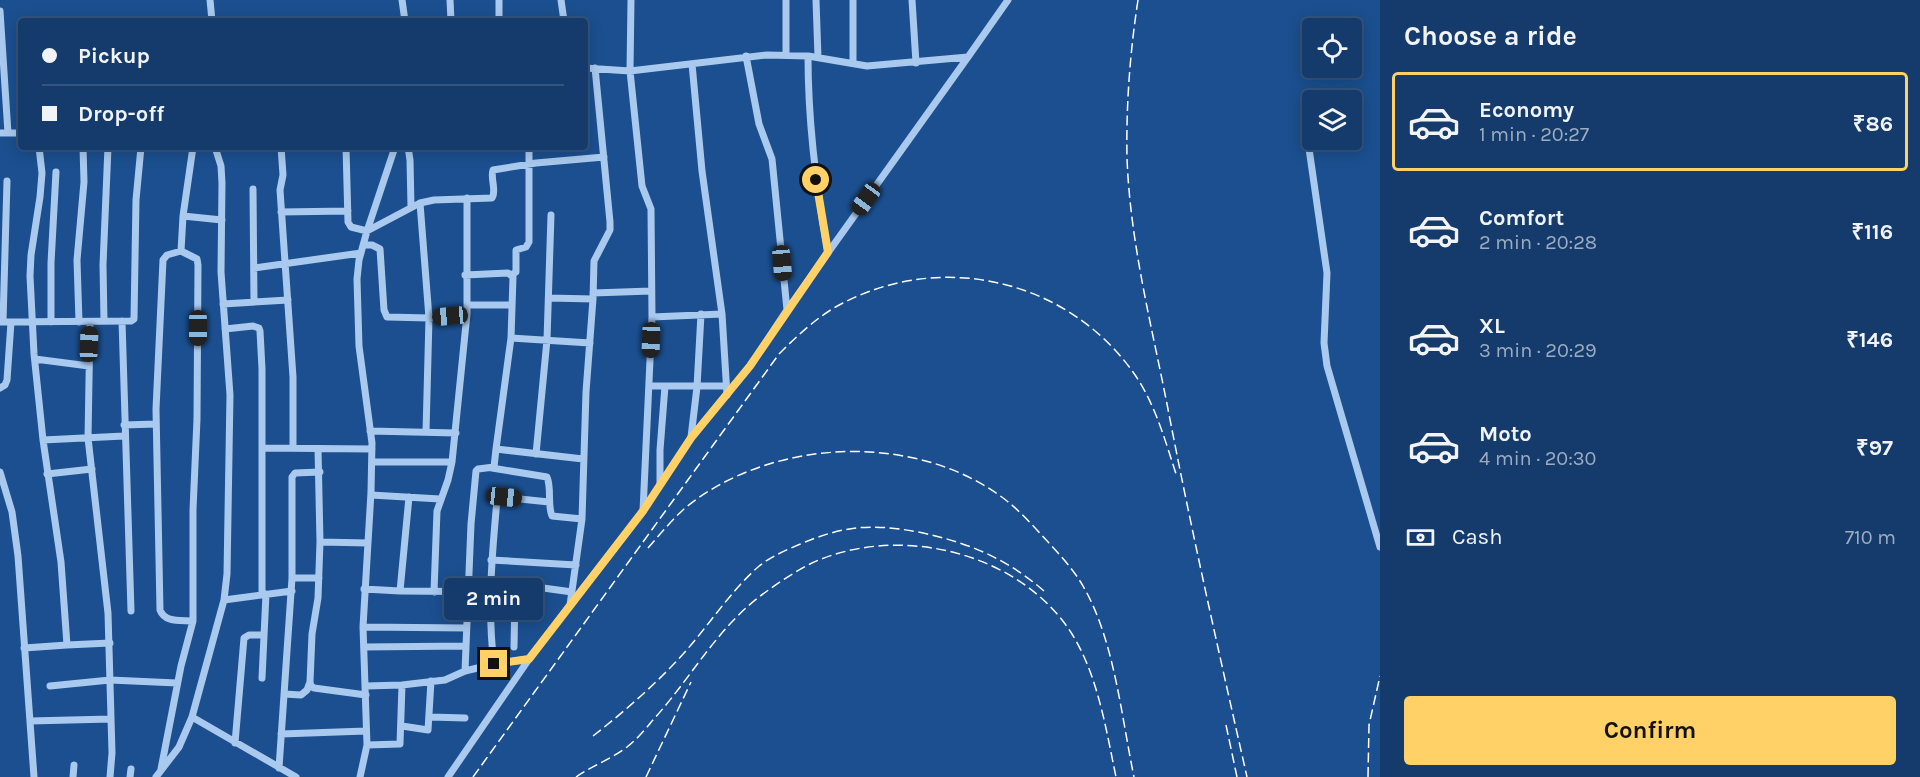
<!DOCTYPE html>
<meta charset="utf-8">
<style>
:root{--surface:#143b6b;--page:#214673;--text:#f1f3f6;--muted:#9dadc1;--line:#33557e;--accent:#ffd166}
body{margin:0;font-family:Karla,sans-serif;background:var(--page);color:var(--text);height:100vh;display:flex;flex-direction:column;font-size:22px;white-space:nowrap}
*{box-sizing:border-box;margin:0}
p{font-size:20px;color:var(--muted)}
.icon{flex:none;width:33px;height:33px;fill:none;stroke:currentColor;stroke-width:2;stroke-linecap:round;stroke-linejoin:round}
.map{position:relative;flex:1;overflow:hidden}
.details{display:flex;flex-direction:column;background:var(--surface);width:540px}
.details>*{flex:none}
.top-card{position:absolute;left:18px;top:18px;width:570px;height:132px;border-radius:6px;box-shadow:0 3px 15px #0003,0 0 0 2px var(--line);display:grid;align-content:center;height:132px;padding:0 24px;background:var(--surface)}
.tools{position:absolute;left:1302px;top:18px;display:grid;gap:12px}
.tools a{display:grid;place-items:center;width:60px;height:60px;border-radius:6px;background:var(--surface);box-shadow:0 3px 15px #0003,0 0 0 2px var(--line);font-size:30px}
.end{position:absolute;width:27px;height:27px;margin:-14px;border:8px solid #ffd166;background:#111;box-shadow:0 0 0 3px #111}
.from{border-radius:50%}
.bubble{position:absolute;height:42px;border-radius:6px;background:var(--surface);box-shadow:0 3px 15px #0003,0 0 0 2px var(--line);font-size:20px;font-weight:700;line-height:42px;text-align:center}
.car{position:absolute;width:18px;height:36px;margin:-18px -9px;border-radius:8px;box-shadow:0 0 4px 2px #0007;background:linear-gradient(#222 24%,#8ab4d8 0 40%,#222 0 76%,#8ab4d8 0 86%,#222 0)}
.top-card b{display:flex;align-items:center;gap:21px;height:57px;font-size:22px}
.top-card b+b{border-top:2px solid var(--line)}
.top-card i{width:15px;height:15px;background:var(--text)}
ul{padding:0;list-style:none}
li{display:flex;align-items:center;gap:18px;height:99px;margin:0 12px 9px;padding:0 12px;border:3px solid transparent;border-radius:6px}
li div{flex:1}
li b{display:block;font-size:22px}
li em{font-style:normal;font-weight:700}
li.active{border-color:var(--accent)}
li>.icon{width:54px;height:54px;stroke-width:1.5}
h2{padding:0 24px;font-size:27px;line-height:72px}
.pay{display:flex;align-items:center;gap:15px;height:66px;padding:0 24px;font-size:22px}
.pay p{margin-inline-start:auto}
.cta{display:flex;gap:12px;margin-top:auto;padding:12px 24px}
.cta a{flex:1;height:69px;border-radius:6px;background:var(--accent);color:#111;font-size:24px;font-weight:700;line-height:69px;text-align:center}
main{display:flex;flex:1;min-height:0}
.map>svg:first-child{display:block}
</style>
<main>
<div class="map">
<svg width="1380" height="777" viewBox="0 0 1380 777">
<rect width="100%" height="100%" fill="#1b4f8f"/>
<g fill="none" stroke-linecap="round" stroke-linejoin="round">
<!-- minor -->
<path stroke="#a9c9ee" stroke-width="7" d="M210 0 212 21
M402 0 405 21
M450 0 451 21
M499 0V21
M561 0 564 21
M631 0 630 71 642 186 651 209 652 317 643 511
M786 0V55
M816 0 818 57
M912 0 916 63
M0 11 8 133
M746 56 759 124 772 159 787 310
M808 56C808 122 816 187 828 252
M853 63V0
M692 64 702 171 722 314 727 395
M585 68 630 71 767 55 808 56 867 66 968 57 1008 0
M1304 114 1327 273 1324 343 1327 366 1380 547
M0 133H21
M39 147 42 173 40 197 31 255 30 276 34 354 43 440 61 562 67 645 110 643
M281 147 283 175 280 190 293 377V448
M346 147 348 222 351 227 367 231 420 203 434 200 492 198C497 190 490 179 493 170L536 163 604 157
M408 147 410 160 411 207
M253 189 254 302
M420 203 429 318 426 432
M281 212 348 211
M183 216 193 147
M364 245H372L380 249 384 310 387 317 429 318 467 314
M254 268 361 253
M465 275 508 273 513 277 511 338 496 449
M511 275 516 272V250L526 247 529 242V147
M593 293 651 291
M549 298 593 299
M223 304 288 300
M467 305H512
M652 317 722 314
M104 321 103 265 108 147
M122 321 131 611
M0 322 131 321 134 319 136 200 141 147
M3 322 7 181
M51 322V263L56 172
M79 322 77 260 84 182 83 147
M90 322 88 438 108 613 112 753 110 777
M225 329 253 326 259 328 260 331 262 369V595
M511 338 590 343
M35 359 89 366
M649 386H726
M0 388 5 385 7 380 11 322
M124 425 156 424
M370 431 456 433
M691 437 697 387 701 314
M43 440 124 436
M262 448 372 449
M318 449 320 542 318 598 312 634 310 682 311 686 314 688 366 695
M536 454 547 340 551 215
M372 462H452
M492 468 547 477C552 489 547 504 552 516L582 519
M0 472 12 512 18 556 34 777
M47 474 92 469
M660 484V450L665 386
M371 495 440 499
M320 542 368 543
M491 560 576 565
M292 578H319
M364 589 400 591 515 592 529 594 532 588 536 587 572 592
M400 591 409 497
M434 592 437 511 448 480 452 462 467 314V198
M224 600 292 591
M572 603 643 511 691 438 750 366 787 310 968 57
M193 621C180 620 165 623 160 610L156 409 163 260 167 255 181 251 183 216 222 220
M363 627 466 628
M364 647 466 646
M514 647 515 592
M24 648 67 645
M494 664C487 610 492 554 497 500L501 497 549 502
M465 671 471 524 476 471 478 469 494 467 496 449 583 459
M262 678 266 594
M50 686 110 680 177 683
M366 686 402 685 445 680 465 671 494 664 529 659
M284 694 301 695 307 690 310 682
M192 717 296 777
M430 717 465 718
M30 721 111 719
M402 726 428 730 431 681
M281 734 366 731
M235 743 244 638 249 635H264
M367 745 400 744 402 685
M279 768 292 578V477L295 473 320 472
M161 769 181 666 193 621V510L197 419 198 265 197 259 181 251
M73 777 74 765
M130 777 131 769
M156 777 179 747 192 717 224 600 227 574 230 395 221 272 222 183 221 166 215 147
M360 777 367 745 363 627 371 492 372 443 359 346 357 279 359 260 367 231 395 147
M448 777 529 659 570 605 582 519 586 392 593 299 594 261 610 230V222L595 68"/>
<!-- rail -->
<path stroke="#fff" stroke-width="1.5" stroke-dasharray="10 4.5" stroke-linecap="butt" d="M1138 0C1130 52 1126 105 1127 158 1130 241 1151 323 1167 404 1191 529 1219 653 1247 777
M648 548C660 534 672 520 685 508 772 437 918 431 1007 501 1022 513 1036 529 1049 543 1060 555 1071 567 1080 581 1114 635 1121 715 1134 777
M1226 725 1237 777
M593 736C625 711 656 684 684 653 709 625 730 592 758 567 770 557 784 551 798 545 842 526 870 523 918 532 967 542 1006 558 1044 591
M473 777 779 354C798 335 819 315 843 303 943 251 1067 280 1133 372 1155 403 1165 440 1177 477
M576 777C592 766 611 759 627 747 636 740 645 730 652 721 689 681 715 631 759 597 775 585 794 572 812 563 899 523 1020 552 1072 634 1098 676 1106 729 1116 777
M646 777 691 682
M1368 777 1369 725 1380 676"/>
</g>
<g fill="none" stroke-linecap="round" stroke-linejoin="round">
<!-- route -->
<path stroke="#ffd166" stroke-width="8" d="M494 664 529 659 643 511 691 438 750 366 828 252 816 180"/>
</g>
</svg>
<div class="tools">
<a><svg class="icon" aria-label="locate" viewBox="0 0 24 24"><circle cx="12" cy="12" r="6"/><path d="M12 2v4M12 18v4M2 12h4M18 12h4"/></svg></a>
<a><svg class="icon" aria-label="layers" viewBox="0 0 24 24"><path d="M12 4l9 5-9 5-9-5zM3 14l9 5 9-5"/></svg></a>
</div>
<i class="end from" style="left:816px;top:180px"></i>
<i class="end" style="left:494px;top:664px"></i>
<div class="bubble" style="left:444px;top:578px;width:99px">2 min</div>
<i class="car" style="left:866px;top:199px;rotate:216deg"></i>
<i class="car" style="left:782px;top:263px;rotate:175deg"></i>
<i class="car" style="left:450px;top:316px;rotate:265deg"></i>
<i class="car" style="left:198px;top:328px;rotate:180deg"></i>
<i class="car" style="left:651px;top:340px;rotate:182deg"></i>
<i class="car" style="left:89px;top:344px;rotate:2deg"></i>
<i class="car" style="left:504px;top:497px;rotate:96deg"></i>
<div class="top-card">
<b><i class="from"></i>Pickup</b>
<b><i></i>Drop-off</b>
</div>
</div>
<section class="details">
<h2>Choose a ride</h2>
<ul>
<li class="active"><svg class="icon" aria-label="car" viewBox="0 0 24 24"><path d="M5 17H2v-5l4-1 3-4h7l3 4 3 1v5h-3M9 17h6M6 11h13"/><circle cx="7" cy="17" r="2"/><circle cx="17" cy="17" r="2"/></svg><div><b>Economy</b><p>1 min · 20:27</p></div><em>₹86</em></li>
<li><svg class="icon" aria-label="car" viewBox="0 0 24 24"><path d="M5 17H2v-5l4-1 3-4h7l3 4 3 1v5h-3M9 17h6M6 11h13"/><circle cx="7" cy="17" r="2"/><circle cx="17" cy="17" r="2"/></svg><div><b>Comfort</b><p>2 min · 20:28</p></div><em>₹116</em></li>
<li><svg class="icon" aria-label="car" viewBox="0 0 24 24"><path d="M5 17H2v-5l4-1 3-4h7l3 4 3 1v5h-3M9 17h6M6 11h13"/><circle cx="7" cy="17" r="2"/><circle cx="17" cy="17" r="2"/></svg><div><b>XL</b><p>3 min · 20:29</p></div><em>₹146</em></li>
<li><svg class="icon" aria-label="car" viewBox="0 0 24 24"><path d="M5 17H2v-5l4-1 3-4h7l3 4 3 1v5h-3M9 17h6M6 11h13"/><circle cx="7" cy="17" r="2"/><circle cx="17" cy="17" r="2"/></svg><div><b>Moto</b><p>4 min · 20:30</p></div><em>₹97</em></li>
</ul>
<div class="pay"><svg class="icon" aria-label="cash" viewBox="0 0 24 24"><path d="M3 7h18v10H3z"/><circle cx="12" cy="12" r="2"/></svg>Cash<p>710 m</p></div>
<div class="cta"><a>Confirm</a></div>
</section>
</main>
